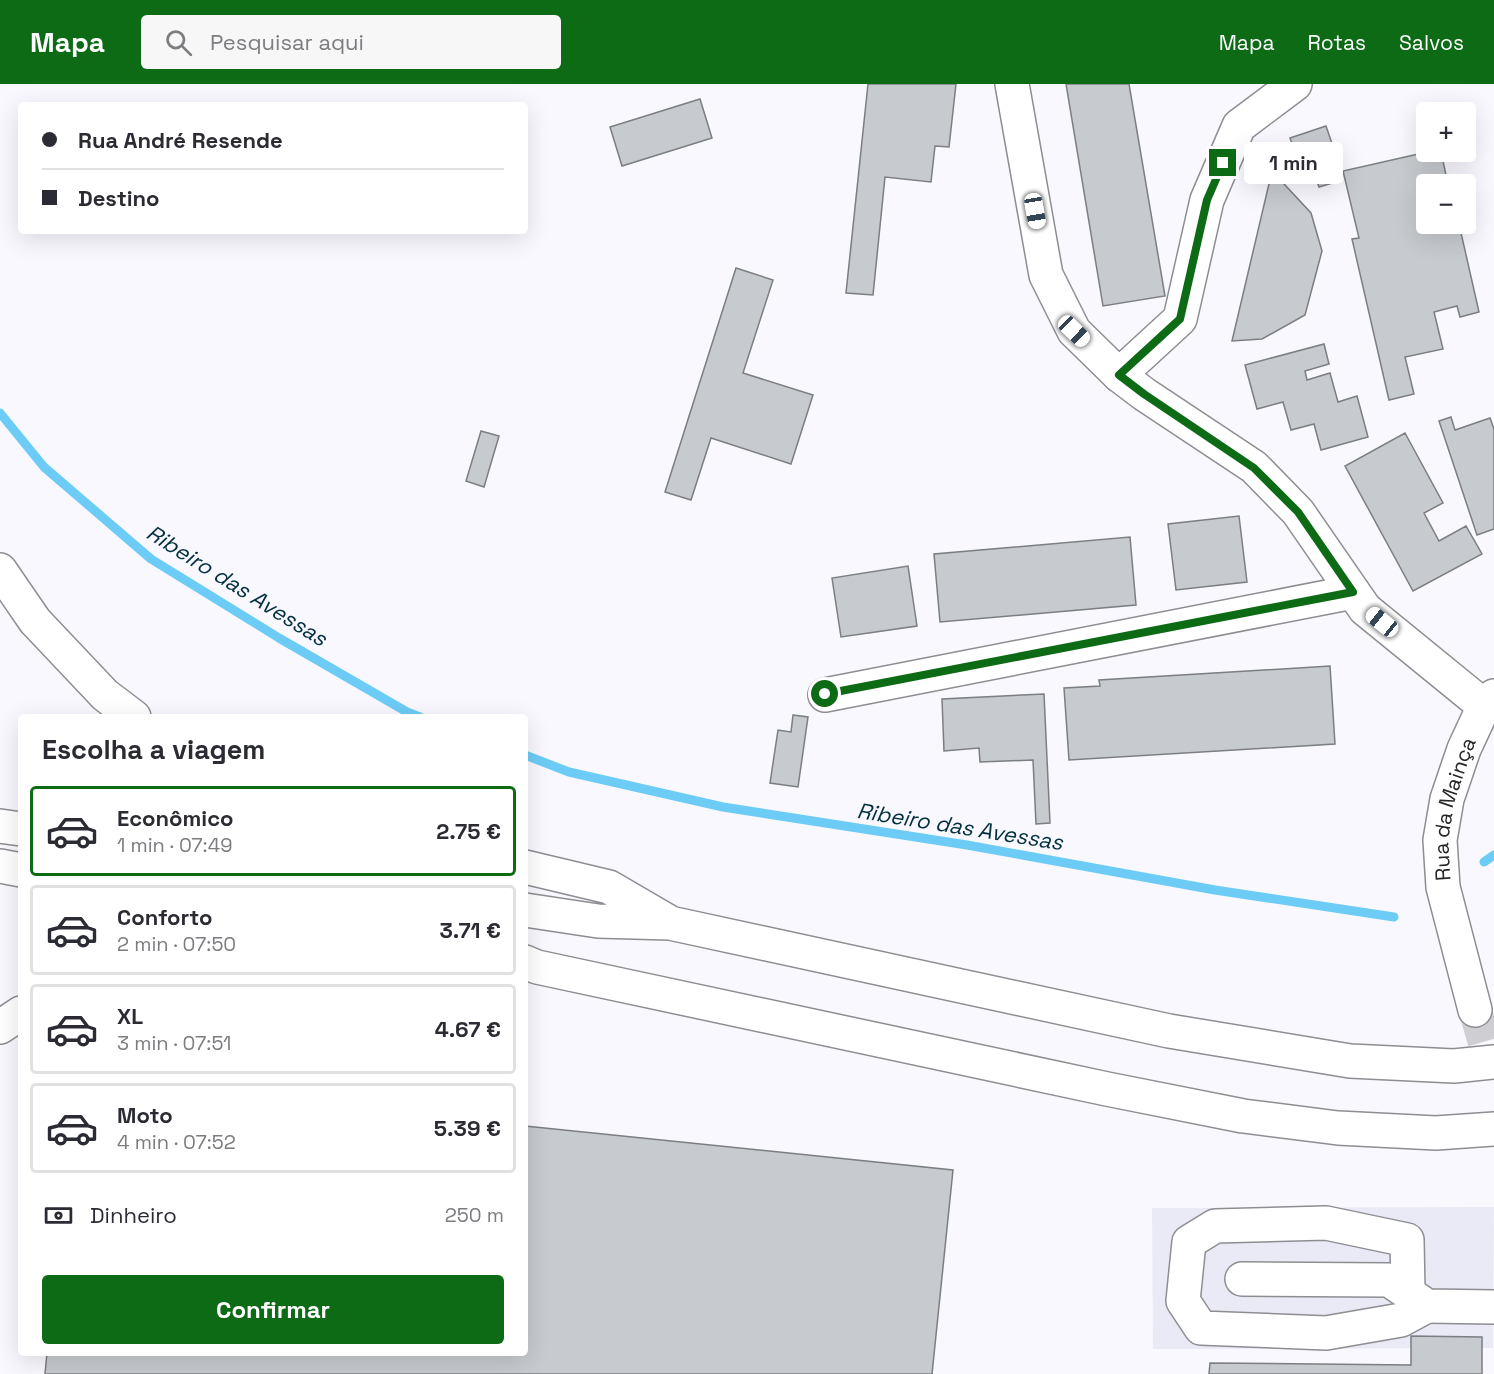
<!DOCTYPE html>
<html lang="pt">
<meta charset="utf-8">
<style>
:root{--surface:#fff;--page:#f7f7f7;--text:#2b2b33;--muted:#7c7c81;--line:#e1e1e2;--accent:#0d6b16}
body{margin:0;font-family:"Space Grotesk",sans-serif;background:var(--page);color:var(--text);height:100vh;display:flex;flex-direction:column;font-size:22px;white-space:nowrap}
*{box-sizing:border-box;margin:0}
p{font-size:20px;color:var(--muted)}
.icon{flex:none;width:33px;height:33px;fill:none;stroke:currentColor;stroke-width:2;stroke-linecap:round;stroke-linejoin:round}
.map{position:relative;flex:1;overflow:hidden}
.sheet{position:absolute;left:18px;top:630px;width:510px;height:642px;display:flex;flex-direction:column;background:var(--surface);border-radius:6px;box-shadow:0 6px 24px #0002}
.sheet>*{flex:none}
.banner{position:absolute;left:18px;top:18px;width:510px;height:132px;border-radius:6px;box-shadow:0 6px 24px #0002;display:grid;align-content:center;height:132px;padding:0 24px;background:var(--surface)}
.buttons{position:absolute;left:1416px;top:18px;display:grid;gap:12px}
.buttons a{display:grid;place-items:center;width:60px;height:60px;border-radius:6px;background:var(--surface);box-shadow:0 6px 24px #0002;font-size:30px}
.end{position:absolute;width:27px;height:27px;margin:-14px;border:8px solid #0d6b16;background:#fff;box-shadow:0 0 0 3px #fff}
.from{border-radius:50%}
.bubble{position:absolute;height:42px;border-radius:6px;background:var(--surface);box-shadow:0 6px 24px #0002;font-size:20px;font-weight:700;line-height:42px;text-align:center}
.car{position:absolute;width:18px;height:36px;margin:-18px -9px;border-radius:8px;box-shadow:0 0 4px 2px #0007;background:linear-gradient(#fff 24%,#345 0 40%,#fff 0 76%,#345 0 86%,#fff 0)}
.banner b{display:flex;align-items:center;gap:21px;height:57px;font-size:22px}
.banner b+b{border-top:2px solid var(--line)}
.banner i{width:15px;height:15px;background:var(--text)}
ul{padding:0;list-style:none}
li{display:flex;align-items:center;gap:18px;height:90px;margin:0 12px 9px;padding:0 12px;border:3px solid var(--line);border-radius:6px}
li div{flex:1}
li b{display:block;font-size:22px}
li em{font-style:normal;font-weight:700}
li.selected{border-color:var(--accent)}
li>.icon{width:54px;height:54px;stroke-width:1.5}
h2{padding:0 24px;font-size:27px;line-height:72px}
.pay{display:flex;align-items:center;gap:15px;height:66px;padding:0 24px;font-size:22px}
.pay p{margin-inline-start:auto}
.cta{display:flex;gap:12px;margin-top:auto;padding:12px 24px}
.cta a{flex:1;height:69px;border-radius:6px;background:var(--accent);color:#fff;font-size:24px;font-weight:700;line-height:69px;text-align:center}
header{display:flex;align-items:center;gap:36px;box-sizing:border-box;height:84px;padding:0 30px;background:var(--accent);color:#fff}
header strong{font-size:28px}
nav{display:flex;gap:33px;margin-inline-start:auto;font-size:21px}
.search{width:420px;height:54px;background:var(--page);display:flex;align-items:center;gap:15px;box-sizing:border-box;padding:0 21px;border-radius:6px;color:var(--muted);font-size:22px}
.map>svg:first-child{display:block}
</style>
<header>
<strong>Mapa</strong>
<div class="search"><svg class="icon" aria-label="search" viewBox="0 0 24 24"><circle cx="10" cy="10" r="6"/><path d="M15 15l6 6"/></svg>Pesquisar aqui</div>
<nav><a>Mapa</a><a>Rotas</a><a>Salvos</a></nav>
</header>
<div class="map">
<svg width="1494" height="1290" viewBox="0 0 1494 1290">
<rect width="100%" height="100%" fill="#f8f8fe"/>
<!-- built -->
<path fill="#eaeaf7" d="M1494 1123 1493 1264 1153 1265 1152 1124Z"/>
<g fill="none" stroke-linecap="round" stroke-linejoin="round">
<!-- stream -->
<path stroke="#6cccf5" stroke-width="9" d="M0 329 44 383 151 475 279 554 407 628 420 633
M525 671 569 688 723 723 967 761 1215 806 1394 833
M1484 778 1494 771"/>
</g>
<!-- building -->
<path fill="#c7cace" stroke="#7b7e82" stroke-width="1.5" d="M868 0H956L949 63 935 62 931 98 885 93 873 211 846 209Z
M1066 0H1129L1165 212 1103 222Z
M700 15 712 54 622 82 610 43Z
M1326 42 1338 77 1332 79 1339 97 1319 103 1310 77 1299 80 1290 54Z
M1427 68H1441L1448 100H1426V140H1459L1479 228 1460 233 1457 222 1434 228 1443 265 1405 273 1414 310 1389 316 1352 155 1359 154 1343 87Z
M1272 87 1311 129 1322 167 1305 231 1262 255 1232 257Z
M736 184 773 196 743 289 813 311 791 380 711 354 691 416 665 408Z
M1324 260 1329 280 1305 287 1307 296 1330 289 1338 318 1357 312 1368 353 1321 366 1314 340 1291 346 1283 318 1257 325 1245 281Z
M1451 333 1455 346 1490 334 1494 345V445L1477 451 1439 337Z
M481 347 499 352 484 403 466 397Z
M1405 349 1443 419 1424 429 1439 457 1466 442 1482 470 1413 507 1345 382Z
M1239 432 1247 498 1176 506 1168 440Z
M1130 453 1136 521 940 538 934 470Z
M908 482 917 542 841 553 832 494Z
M1330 582 1335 660 1069 676 1064 604 1100 602 1099 596Z
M1044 610 1050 739 1036 740 1033 676 980 678 979 664 944 667 942 615Z
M793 631 808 633 798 703 770 699 778 646 791 648Z
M525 1042 953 1086 932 1290H45L47 1269H525Z
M1411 1252 1482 1253V1290H1209L1210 1279 1411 1281Z"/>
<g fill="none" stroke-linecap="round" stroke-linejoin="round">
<!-- minor-tunnel -->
<path stroke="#ceced3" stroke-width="33" stroke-dasharray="33 16" stroke-linecap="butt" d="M1475 926 1494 991"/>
<defs>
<g id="minor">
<path d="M1012 0 1046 191 1074 247 1119 291 1144 310 1254 383 1298 428 1365 525 1484 622"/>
<path d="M1119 291 1180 235 1207 116 1239 42 1295 0"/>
<path d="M825 611 1353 508"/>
<path id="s1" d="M1475 926 1443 803 1440 756 1447 715 1464 665 1484 622 1494 612"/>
<path d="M1242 1195 1389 1196 1427 1222 1494 1223"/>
<path d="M1408 1208 1407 1156 1326 1139 1215 1142 1189 1158 1183 1217 1201 1244 1326 1249 1401 1236 1427 1222"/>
</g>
<path id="highway" d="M0 486 35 537 105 611 134 633
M0 742 21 745
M0 782 21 786
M525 783 609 803 669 838
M525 826 598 837 670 839 1169 947 1350 977 1454 982 1494 978
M525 878 537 883 1107 1005 1243 1032 1338 1044 1436 1049 1494 1045
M0 943 21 929"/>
</defs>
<!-- minor casing -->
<use href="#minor" stroke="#8d8d92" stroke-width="36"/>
<!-- highway casing -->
<use href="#highway" stroke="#8d8d92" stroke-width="36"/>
<!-- minor -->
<use href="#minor" stroke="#fff" stroke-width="33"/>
<!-- highway -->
<use href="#highway" stroke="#fff" stroke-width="33"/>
</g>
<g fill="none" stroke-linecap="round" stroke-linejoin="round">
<!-- route -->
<path stroke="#0d6b16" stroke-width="8" d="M825 610 1353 508 1298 428 1254 384 1144 310 1119 291 1180 235 1207 116 1223 79"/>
</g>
<g text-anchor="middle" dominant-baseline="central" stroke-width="5" stroke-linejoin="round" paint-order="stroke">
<!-- street labels -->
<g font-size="21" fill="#262628" stroke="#f8f8fe">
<text stroke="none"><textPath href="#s1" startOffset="207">Rua da Mainça</textPath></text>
</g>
<!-- water labels -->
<g font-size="22" font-style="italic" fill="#033041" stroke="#f8f8fe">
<text transform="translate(237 501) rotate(32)">Ribeiro das Avessas</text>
<text transform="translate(960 742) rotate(9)">Ribeiro das Avessas</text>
</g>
</g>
</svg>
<div class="buttons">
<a>+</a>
<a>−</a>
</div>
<i class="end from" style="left:825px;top:610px"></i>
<i class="end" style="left:1223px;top:79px"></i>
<div class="bubble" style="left:1244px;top:58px;width:99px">1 min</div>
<i class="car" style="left:1035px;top:127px;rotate:170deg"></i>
<i class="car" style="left:1074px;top:247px;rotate:134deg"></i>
<i class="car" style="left:1382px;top:538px;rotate:309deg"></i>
<div class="banner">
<b><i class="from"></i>Rua André Resende</b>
<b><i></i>Destino</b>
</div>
<section class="sheet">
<h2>Escolha a viagem</h2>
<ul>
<li class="selected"><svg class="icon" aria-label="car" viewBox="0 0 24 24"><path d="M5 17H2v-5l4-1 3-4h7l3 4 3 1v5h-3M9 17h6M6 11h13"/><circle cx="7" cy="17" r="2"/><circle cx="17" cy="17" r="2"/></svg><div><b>Econômico</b><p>1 min · 07:49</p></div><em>2.75 €</em></li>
<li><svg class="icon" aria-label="car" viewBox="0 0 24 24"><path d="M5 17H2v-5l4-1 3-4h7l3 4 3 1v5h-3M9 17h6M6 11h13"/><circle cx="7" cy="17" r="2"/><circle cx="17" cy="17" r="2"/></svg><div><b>Conforto</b><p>2 min · 07:50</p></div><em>3.71 €</em></li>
<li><svg class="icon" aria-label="car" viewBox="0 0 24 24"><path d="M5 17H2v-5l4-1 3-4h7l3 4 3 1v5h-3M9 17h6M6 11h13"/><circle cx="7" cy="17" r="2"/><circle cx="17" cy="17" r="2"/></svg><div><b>XL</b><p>3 min · 07:51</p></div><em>4.67 €</em></li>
<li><svg class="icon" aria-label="car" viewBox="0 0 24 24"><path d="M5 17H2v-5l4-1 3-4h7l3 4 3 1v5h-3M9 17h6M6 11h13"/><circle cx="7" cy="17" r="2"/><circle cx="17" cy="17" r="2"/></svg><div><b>Moto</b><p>4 min · 07:52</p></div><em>5.39 €</em></li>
</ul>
<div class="pay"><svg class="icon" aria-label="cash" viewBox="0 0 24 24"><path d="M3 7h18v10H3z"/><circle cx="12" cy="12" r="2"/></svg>Dinheiro<p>250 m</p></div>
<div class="cta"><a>Confirmar</a></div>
</section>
</div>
